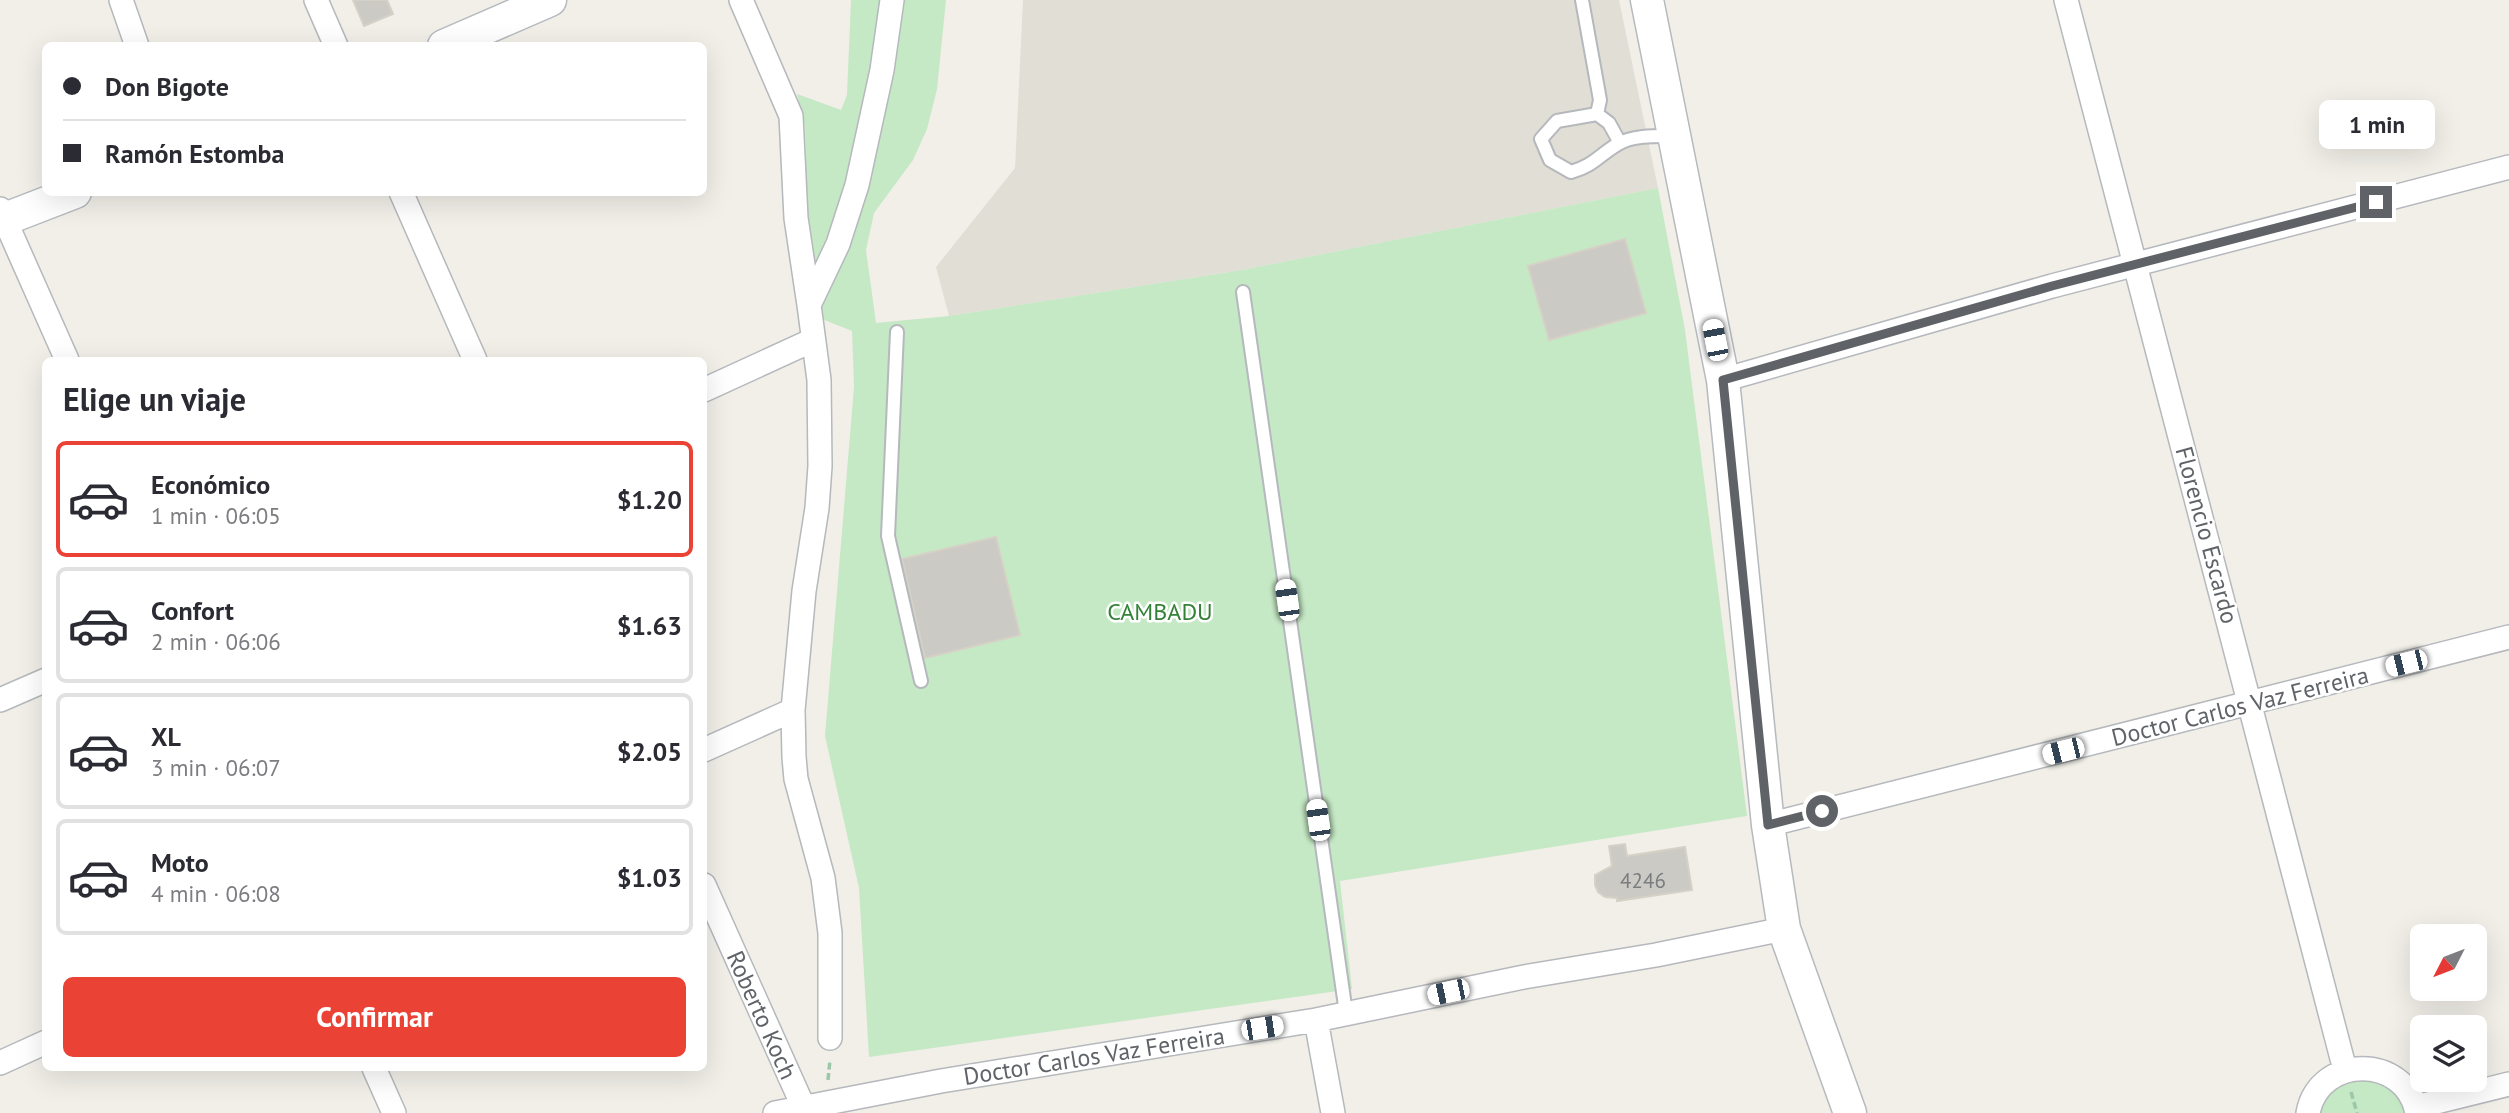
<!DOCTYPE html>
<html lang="es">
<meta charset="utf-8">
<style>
:root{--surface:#fff;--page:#f7f7f7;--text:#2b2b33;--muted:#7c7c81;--line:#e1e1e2;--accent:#ea4335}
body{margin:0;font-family:"PT Sans",sans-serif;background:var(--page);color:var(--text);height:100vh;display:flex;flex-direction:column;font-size:26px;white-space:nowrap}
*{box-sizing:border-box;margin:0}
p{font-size:23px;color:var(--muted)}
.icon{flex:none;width:38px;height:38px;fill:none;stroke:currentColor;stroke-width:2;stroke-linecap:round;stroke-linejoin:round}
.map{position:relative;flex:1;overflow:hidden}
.side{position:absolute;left:42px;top:357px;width:665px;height:714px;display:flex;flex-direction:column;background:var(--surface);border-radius:10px;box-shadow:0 7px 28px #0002}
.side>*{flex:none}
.hud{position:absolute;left:42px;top:42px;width:665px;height:154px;border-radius:10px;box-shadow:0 7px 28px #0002;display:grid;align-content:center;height:154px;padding:0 21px;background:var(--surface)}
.needle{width:46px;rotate:228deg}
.tools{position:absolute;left:2410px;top:924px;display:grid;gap:14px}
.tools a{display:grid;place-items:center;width:77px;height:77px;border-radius:10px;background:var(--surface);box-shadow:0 7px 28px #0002;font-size:35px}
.end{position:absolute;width:32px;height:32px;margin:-16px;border:9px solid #5f6368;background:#fff;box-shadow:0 0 0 4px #fff}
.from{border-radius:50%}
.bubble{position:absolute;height:49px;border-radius:10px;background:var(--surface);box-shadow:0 7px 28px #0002;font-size:23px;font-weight:700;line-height:49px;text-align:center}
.car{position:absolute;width:21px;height:42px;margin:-21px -10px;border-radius:9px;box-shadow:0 0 5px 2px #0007;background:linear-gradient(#fff 24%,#345 0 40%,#fff 0 76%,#345 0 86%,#fff 0)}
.hud b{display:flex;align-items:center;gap:24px;height:66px;font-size:26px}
.hud b+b{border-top:2px solid var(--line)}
.hud i{width:18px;height:18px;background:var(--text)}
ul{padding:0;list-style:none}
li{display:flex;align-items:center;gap:21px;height:116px;margin:0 14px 10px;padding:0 7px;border:4px solid var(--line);border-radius:10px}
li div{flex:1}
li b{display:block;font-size:26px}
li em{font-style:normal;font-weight:700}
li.on{border-color:var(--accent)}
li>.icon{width:63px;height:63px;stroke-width:1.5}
h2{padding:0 21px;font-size:32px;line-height:84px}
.primary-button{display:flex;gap:14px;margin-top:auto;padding:14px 21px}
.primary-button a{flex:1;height:80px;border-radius:10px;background:var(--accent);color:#fff;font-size:28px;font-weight:700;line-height:80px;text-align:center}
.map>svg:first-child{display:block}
</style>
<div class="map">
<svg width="2509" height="1113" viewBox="0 0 2509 1113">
<rect width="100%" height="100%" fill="#f1efe8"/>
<!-- education -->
<path fill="#e1ded6" d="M1023 0H1619L1658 188 1242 270 949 316 936 267 1015 168Z"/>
<!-- green -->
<path fill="#c5e8c5" d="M851 0H946L937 89 927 129 913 160 874 213 866 250 876 323 949 316 1242 270 1658 188 1685 330 1747 816 1340 881 1352 989 869 1057 859 888 825 736 854 387 852 331 822 319 808 239 805 127 797 94 841 110 847 95Z
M2360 1077C2382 1081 2400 1090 2406 1113H2317L2318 1107 2342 1081Z"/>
<!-- building -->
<path fill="#cccac5" stroke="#d6d1c6" stroke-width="2" d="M353 0H387L393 14 364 26Z
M1625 239 1646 313 1549 340 1528 266Z
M996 537 1020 635 925 658 902 559Z
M1625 844 1627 856 1685 847 1692 890 1617 901V898L1605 897 1598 892 1595 885V875L1612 866 1609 846Z"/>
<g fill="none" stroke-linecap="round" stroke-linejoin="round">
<defs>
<path id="lane" d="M1582 0 1600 100 1597 114
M1620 143 1609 123 1597 114 1557 121 1541 139 1550 160 1571 172C1595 165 1599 155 1618 144 1633 135 1657 136 1674 136
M1243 292 1346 1013
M897 332 888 536 921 681"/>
<path id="street" d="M121 0 137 46
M316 0 336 46
M741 0 791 116 796 218 809 305
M2066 0 2345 1070
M401 192 475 360
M0 209 67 360
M1723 380 2052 286 2509 167
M704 390 813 340
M0 700 46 680
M704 750 793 710
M1768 825 2509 637
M704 885 803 1106
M1316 1020 1333 1113
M830 1038V933L823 878 796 779 794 757 793 710 804 591 817 508 820 466 819 380 809 305 838 244 857 185 882 70 892 0
M0 1063 46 1042
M374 1068 394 1113
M2416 1107 2509 1084
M775 1113 941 1081 1316 1020 1524 977 1656 955 1784 929
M2308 1113C2319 1054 2406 1054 2417 1113"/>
<path id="secondary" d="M1647 0 1723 380 1768 825 1784 929 1850 1113
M444 46 550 0
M0 221 75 192"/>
</defs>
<!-- lane casing -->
<use href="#lane" stroke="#b5b8bc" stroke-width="16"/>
<!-- street casing -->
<use href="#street" stroke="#b5b8bc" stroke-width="26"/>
<!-- secondary casing -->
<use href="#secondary" stroke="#b6babf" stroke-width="35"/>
<!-- path -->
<path stroke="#9cc7a9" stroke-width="3.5" stroke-dasharray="7 3.5" stroke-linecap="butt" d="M828 1080 830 1060
M2351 1092 2357 1113"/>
<!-- lane -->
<use href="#lane" stroke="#fff" stroke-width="12"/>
<!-- street -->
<use href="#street" stroke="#fff" stroke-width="23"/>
<!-- secondary -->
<use href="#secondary" stroke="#fff" stroke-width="32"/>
</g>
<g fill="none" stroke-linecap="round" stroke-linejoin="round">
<!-- route -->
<path stroke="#5f6368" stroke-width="9" d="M1822 811 1768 825 1723 380 2052 286 2376 202"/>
</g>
<g text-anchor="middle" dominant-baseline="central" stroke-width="5" stroke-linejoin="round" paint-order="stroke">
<!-- number labels -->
<g font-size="21" fill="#7a7d7f">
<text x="1643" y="880">4246</text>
</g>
<!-- street labels -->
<g font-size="24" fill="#5f6368" stroke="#fff">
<text transform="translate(2207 535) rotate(75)">Florencio Escardo</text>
<text transform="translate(2240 706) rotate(-14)">Doctor Carlos Vaz Ferreira</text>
<text transform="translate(762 1015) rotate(66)">Roberto Koch</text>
<text transform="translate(1094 1056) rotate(-9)">Doctor Carlos Vaz Ferreira</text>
</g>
<!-- park labels -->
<g font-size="24" fill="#348238" stroke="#fff">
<text x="1160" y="611">CAMBADU</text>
</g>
</g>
</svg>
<div class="tools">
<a><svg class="needle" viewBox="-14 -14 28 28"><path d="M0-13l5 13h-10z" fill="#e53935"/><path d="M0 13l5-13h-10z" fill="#7c7c81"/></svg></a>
<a><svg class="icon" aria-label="layers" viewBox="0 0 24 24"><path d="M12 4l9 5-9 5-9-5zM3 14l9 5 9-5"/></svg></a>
</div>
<i class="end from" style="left:1822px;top:811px"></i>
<i class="end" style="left:2376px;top:202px"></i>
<div class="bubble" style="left:2319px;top:100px;width:116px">1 min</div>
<i class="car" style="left:1715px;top:340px;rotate:349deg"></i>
<i class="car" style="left:1287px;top:600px;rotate:352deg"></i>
<i class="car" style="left:2406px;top:663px;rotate:256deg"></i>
<i class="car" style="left:2063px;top:751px;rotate:256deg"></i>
<i class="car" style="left:1318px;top:820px;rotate:352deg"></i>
<i class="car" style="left:1448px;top:992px;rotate:258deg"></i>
<i class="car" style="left:1262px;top:1028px;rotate:81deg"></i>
<div class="hud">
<b><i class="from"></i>Don Bigote</b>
<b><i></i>Ramón Estomba</b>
</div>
<section class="side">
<h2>Elige un viaje</h2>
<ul>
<li class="on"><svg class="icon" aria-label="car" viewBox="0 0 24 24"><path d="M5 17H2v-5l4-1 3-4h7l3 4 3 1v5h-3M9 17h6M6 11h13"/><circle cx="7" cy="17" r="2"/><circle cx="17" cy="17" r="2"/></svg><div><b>Económico</b><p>1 min · 06:05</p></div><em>$1.20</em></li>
<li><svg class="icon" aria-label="car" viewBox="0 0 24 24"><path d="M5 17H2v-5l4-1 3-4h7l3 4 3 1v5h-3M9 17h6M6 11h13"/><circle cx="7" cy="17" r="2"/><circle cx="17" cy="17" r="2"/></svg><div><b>Confort</b><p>2 min · 06:06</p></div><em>$1.63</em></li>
<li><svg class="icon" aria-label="car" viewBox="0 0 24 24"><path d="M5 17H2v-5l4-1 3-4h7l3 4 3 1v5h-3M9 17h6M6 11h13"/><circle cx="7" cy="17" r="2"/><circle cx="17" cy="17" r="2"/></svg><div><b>XL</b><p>3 min · 06:07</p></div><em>$2.05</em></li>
<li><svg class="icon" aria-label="car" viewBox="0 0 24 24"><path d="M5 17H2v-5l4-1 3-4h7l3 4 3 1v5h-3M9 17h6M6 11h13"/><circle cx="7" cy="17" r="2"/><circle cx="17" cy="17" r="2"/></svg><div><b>Moto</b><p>4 min · 06:08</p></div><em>$1.03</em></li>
</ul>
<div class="primary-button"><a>Confirmar</a></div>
</section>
</div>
